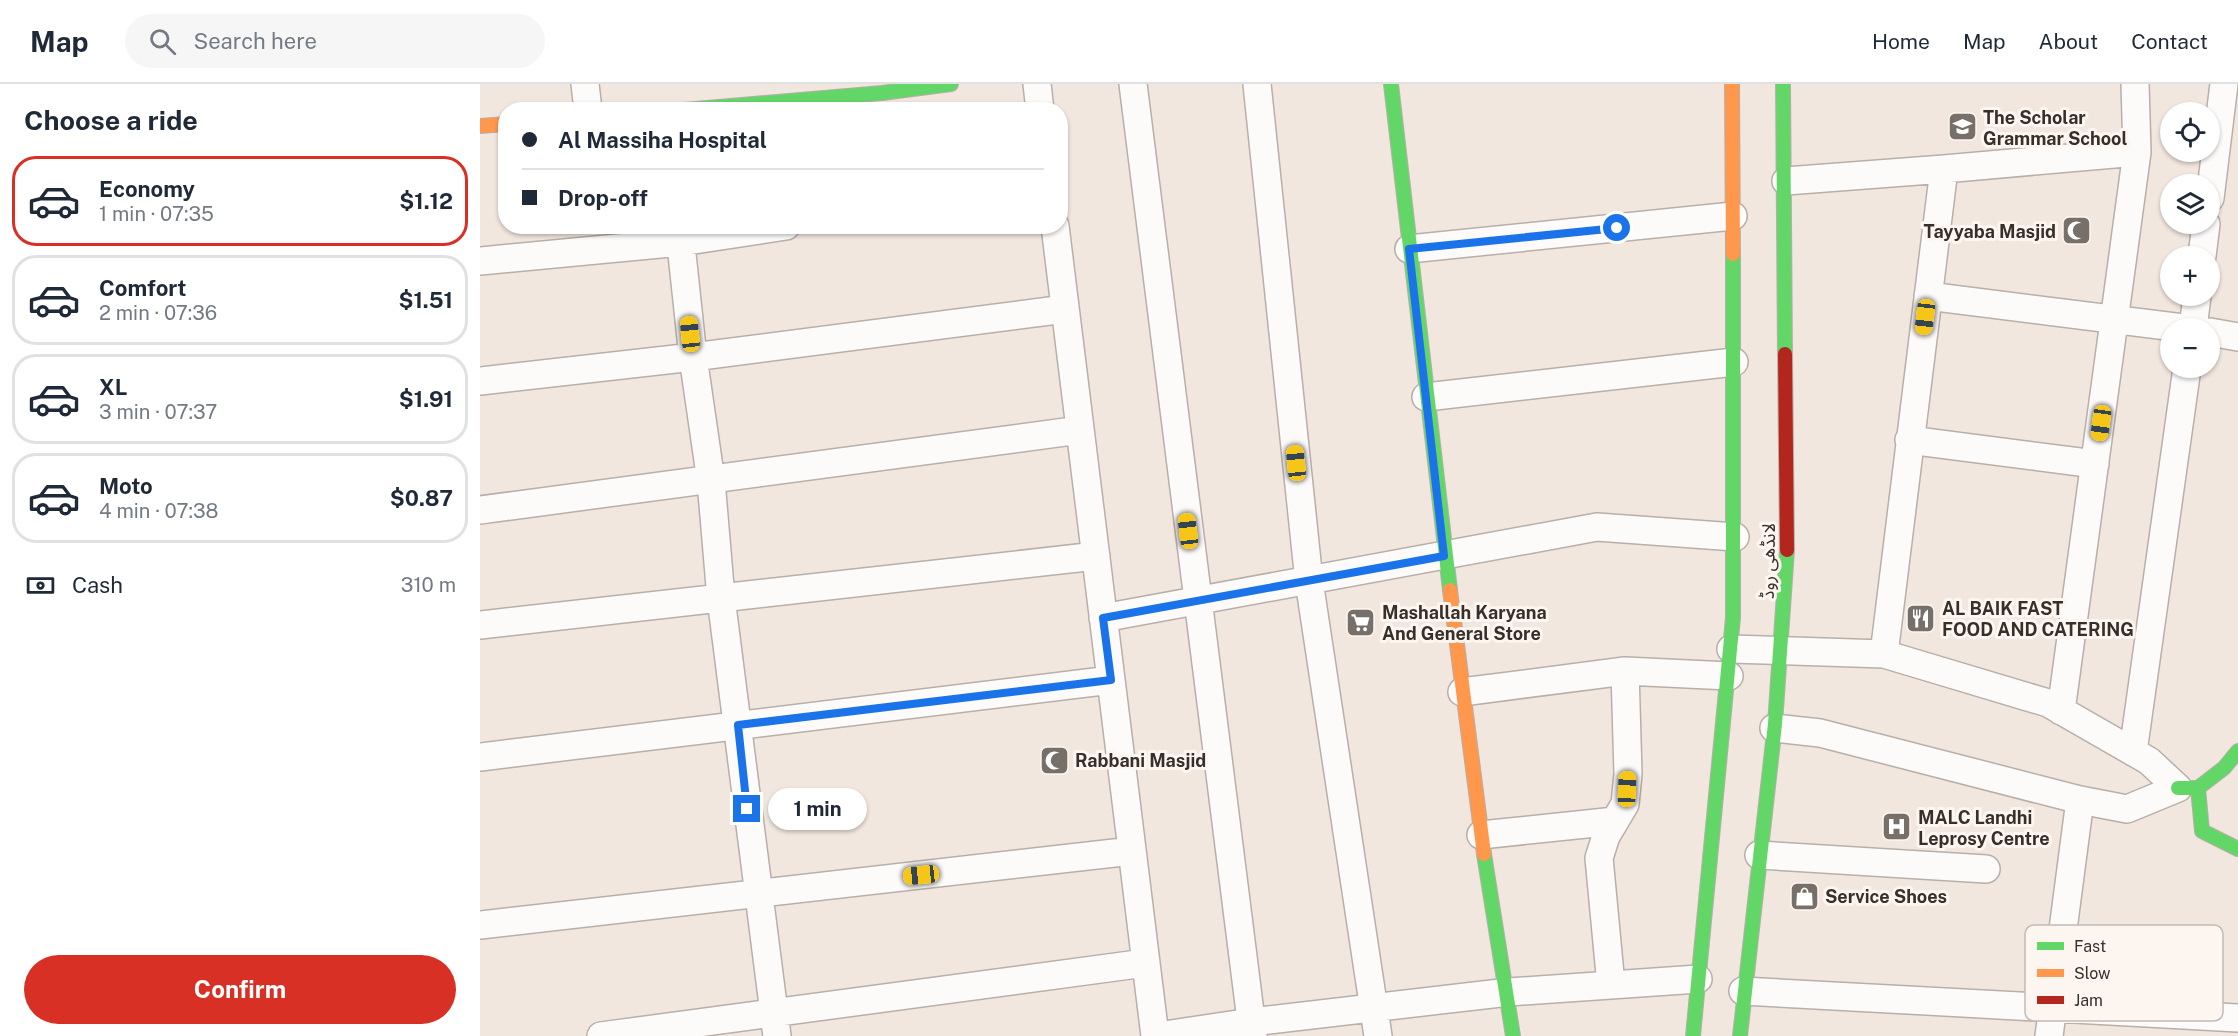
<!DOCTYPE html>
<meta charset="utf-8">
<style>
:root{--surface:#fff;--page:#f6f6f7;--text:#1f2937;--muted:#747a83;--line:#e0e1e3;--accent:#d93025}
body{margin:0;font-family:"Public Sans","Noto Sans Arabic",sans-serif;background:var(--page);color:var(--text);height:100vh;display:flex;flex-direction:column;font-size:22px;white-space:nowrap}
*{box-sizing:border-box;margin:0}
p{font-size:20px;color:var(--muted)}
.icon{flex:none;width:33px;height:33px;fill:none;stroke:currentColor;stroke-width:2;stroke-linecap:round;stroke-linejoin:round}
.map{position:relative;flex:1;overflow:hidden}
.side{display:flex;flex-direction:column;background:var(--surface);width:480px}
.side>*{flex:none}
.top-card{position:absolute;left:18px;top:18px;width:570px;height:132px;border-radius:24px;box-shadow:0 2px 4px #0004;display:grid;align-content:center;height:132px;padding:0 24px;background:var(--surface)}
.buttons{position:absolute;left:1680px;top:18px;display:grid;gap:12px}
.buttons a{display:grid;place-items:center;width:60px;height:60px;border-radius:50%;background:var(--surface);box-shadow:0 2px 4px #0004;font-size:30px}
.end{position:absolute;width:27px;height:27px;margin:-14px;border:8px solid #1a73e8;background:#fff;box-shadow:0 0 0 3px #fff}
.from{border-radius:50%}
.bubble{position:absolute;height:42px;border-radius:21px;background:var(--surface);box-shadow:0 2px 4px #0004;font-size:20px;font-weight:700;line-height:42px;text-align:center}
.car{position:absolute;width:18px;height:36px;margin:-18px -9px;border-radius:8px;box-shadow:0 0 4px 2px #0007;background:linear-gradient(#f5c518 24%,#345 0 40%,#f5c518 0 76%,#345 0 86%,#f5c518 0)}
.top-card b{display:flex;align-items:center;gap:21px;height:57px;font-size:22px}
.top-card b+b{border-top:2px solid var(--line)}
.top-card i{width:15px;height:15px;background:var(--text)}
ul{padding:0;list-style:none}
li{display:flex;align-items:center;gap:18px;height:90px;margin:0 12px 9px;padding:0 12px;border:3px solid var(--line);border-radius:24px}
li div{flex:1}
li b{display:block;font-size:22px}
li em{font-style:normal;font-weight:700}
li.active{border-color:var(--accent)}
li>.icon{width:54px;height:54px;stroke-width:1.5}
h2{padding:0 24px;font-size:27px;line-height:72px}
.pay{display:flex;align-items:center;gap:15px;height:66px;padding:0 24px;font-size:22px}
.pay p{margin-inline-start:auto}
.cta{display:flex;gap:12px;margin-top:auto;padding:12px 24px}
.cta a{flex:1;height:69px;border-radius:36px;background:var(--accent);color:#fff;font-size:24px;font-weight:700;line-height:69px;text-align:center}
header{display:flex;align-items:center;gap:36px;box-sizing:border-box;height:84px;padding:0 30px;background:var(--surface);border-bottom:2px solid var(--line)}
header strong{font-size:28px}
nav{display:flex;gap:33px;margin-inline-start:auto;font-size:21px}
.search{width:420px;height:54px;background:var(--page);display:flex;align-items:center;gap:15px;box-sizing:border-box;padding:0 21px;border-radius:33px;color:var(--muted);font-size:22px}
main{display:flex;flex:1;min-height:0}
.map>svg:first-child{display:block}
</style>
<header>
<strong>Map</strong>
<div class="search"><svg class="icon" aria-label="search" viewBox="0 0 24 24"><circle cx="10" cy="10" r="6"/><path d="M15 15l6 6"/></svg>Search here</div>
<nav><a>Home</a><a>Map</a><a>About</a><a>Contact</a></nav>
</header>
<main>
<section class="side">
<h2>Choose a ride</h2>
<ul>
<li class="active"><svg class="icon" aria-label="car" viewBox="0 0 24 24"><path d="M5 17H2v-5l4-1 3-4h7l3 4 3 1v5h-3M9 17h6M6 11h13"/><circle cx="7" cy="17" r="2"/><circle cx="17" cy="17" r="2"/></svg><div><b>Economy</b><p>1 min · 07:35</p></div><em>$1.12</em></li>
<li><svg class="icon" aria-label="car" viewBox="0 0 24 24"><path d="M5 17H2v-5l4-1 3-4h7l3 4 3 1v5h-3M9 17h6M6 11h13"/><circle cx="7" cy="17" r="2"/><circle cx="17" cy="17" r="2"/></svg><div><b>Comfort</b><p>2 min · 07:36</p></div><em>$1.51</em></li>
<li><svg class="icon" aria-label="car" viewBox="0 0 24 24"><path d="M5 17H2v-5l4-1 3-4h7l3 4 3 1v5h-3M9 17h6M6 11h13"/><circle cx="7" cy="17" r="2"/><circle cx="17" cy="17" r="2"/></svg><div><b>XL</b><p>3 min · 07:37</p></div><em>$1.91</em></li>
<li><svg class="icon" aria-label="car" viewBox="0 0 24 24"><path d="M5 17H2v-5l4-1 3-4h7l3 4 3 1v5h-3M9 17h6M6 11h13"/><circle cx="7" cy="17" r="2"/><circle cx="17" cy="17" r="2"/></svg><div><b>Moto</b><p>4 min · 07:38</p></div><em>$0.87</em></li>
</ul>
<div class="pay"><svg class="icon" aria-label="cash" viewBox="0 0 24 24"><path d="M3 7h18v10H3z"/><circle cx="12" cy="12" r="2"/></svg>Cash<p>310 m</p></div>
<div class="cta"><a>Confirm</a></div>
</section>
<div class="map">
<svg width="1758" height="952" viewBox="0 0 1758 952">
<rect width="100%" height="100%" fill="#f1e7df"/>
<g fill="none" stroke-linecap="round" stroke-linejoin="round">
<defs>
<path id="street" d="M105 0 108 26
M557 0 560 26
M653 0 773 952
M777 0 829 497 898 952
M1464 85 1657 68
M1306 97 1464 85 1404 570
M1730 114 1744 0
M199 142 213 273 231 397 241 514 297 952
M575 142 675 952
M929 165 1253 132
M1722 172 1726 140
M0 177 201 158 306 142
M1448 212 1703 244
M1713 244 1717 212
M1730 248 1758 253
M0 297 213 273 585 225
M946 313 1254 278
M1429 356 1615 380
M0 426 600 346
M623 534 1117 443 1255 453
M0 541 616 472
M1251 565 1404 570 1568 619 1669 677 1698 704 1647 725 1600 716 1340 649 1294 644
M982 608 1145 587 1249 592
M1581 627 1657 68 1655 0
M1653 668 1707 284
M0 673 631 596
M1001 751 1135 737
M1279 771 1506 785
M0 841 652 767
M1131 901 1119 774 1126 752 1145 720 1148 690 1145 587
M1263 907 1758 934
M121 952 665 879
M678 952 771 938 1029 908 1218 895
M1569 952 1600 716"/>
<path id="fast" d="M911 0 970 506
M1303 0 1305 270
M204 26 402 9 471 0
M1698 704H1718L1744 684 1758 667
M1718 704 1722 747 1758 765
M1004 770 1033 952
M1213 952 1253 534V170
M1260 952 1295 640 1307 466"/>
<path id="slow" d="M1252 0 1253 170
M0 42 26 40
M970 506 1004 770"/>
<path id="jam" d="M1305 270 1307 466"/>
</defs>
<!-- street casing -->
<use href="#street" stroke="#b7afa9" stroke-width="30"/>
<!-- fast casing -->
<use href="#fast" stroke="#b7afa9" stroke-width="16"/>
<!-- slow casing -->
<use href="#slow" stroke="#b7afa9" stroke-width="16"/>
<!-- jam casing -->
<use href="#jam" stroke="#b7afa9" stroke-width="16"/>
<!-- street -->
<use href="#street" stroke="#fdfbfa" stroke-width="27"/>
<!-- fast -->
<use href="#fast" stroke="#63d668" stroke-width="14"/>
<!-- slow -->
<use href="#slow" stroke="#ff974d" stroke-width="14"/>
<!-- jam -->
<use href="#jam" stroke="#b3261e" stroke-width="14"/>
</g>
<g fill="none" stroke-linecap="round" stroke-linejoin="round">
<!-- route -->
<path stroke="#1a73e8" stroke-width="8" d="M267 725 258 641 631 596 623 534 964 472 929 165 1137 144"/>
</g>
<!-- icons -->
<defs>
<symbol id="school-square" viewBox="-11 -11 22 22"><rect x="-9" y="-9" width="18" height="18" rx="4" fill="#776f69" stroke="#fdf6f0"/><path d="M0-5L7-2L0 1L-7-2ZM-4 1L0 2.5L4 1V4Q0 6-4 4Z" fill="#fff"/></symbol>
<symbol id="mosque-square" viewBox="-11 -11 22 22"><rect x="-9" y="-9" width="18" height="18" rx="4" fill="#776f69" stroke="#fdf6f0"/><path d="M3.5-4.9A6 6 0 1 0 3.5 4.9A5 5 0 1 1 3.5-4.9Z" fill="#fff"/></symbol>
<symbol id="restaurant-square" viewBox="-11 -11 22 22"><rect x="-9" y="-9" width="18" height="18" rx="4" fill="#776f69" stroke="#fdf6f0"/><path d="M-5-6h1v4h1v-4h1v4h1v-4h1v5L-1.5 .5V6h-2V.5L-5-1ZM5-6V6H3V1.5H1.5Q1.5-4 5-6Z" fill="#fff"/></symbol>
<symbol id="supermarket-square" viewBox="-11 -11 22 22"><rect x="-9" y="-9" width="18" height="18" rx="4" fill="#776f69" stroke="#fdf6f0"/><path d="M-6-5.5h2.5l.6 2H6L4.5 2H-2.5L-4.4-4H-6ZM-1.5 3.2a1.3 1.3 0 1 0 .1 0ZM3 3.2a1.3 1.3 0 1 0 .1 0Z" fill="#fff"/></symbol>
<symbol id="hospital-square" viewBox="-11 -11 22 22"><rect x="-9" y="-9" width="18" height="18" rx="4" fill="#776f69" stroke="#fdf6f0"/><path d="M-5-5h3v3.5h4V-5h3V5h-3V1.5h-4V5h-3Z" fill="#fff"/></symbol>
<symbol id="shop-square" viewBox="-11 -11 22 22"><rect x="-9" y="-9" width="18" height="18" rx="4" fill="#776f69" stroke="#fdf6f0"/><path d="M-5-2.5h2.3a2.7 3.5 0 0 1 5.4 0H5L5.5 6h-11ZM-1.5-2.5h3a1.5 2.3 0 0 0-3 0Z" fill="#fff"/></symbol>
</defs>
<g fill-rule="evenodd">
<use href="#school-square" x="1466" y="26" width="33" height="33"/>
<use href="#mosque-square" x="1580" y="130" width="33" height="33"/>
<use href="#restaurant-square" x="1424" y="518" width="33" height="33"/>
<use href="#supermarket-square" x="864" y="522" width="33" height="33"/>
<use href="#mosque-square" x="558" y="660" width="33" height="33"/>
<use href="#hospital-square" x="1400" y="726" width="33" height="33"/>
<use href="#shop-square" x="1308" y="796" width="33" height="33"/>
</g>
<g text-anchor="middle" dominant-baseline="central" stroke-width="6" stroke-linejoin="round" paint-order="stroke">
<!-- poi labels -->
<g font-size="18" font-weight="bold" fill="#362f2a" stroke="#fdf6f0" text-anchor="start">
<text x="1503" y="33">The Scholar<tspan x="1503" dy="21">Grammar School</tspan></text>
<text x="1576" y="147" text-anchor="end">Tayyaba Masjid</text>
<text x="1462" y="524">AL BAIK FAST<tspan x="1462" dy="21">FOOD AND CATERING</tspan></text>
<text x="902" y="528">Mashallah Karyana<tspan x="902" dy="21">And General Store</tspan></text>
<text x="595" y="676">Rabbani Masjid</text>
<text x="1438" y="733">MALC Landhi<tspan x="1438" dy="21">Leprosy Centre</tspan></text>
<text x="1345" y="812">Service Shoes</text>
</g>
<!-- street labels -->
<g font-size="18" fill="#362f2a" stroke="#fdf6f0">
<text transform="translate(1288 477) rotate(-89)">لانڈھی روڈ</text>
</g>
</g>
<!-- legend -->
<rect x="1545" y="841" width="198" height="96" rx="9" fill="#fdf6f0" stroke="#c1bab5" stroke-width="1.5"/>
<rect x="1557" y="858" width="27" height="8" fill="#63d668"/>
<rect x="1557" y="885" width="27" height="8" fill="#ff974d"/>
<rect x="1557" y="912" width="27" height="8" fill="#b3261e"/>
<g font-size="16" fill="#362f2a">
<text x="1594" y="868">Fast</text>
<text x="1594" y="895">Slow</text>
<text x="1594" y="922">Jam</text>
</g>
</svg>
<div class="buttons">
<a><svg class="icon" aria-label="locate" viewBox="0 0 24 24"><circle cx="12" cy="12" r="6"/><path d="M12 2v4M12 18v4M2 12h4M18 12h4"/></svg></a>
<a><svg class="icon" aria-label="layers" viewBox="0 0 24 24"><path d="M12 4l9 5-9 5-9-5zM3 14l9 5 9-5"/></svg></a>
<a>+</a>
<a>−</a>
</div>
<i class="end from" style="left:1137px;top:144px"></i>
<i class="end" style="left:267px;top:725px"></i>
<div class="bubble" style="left:288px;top:704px;width:99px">1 min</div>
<i class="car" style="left:1445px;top:233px;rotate:187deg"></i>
<i class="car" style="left:210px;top:250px;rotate:354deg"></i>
<i class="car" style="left:1621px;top:339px;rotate:188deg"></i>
<i class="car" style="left:816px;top:379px;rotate:354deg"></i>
<i class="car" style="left:708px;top:447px;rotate:353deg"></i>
<i class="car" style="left:1147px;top:705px;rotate:2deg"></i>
<i class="car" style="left:441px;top:791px;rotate:264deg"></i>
<div class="top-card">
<b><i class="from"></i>Al Massiha Hospital</b>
<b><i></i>Drop-off</b>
</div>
</div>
</main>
